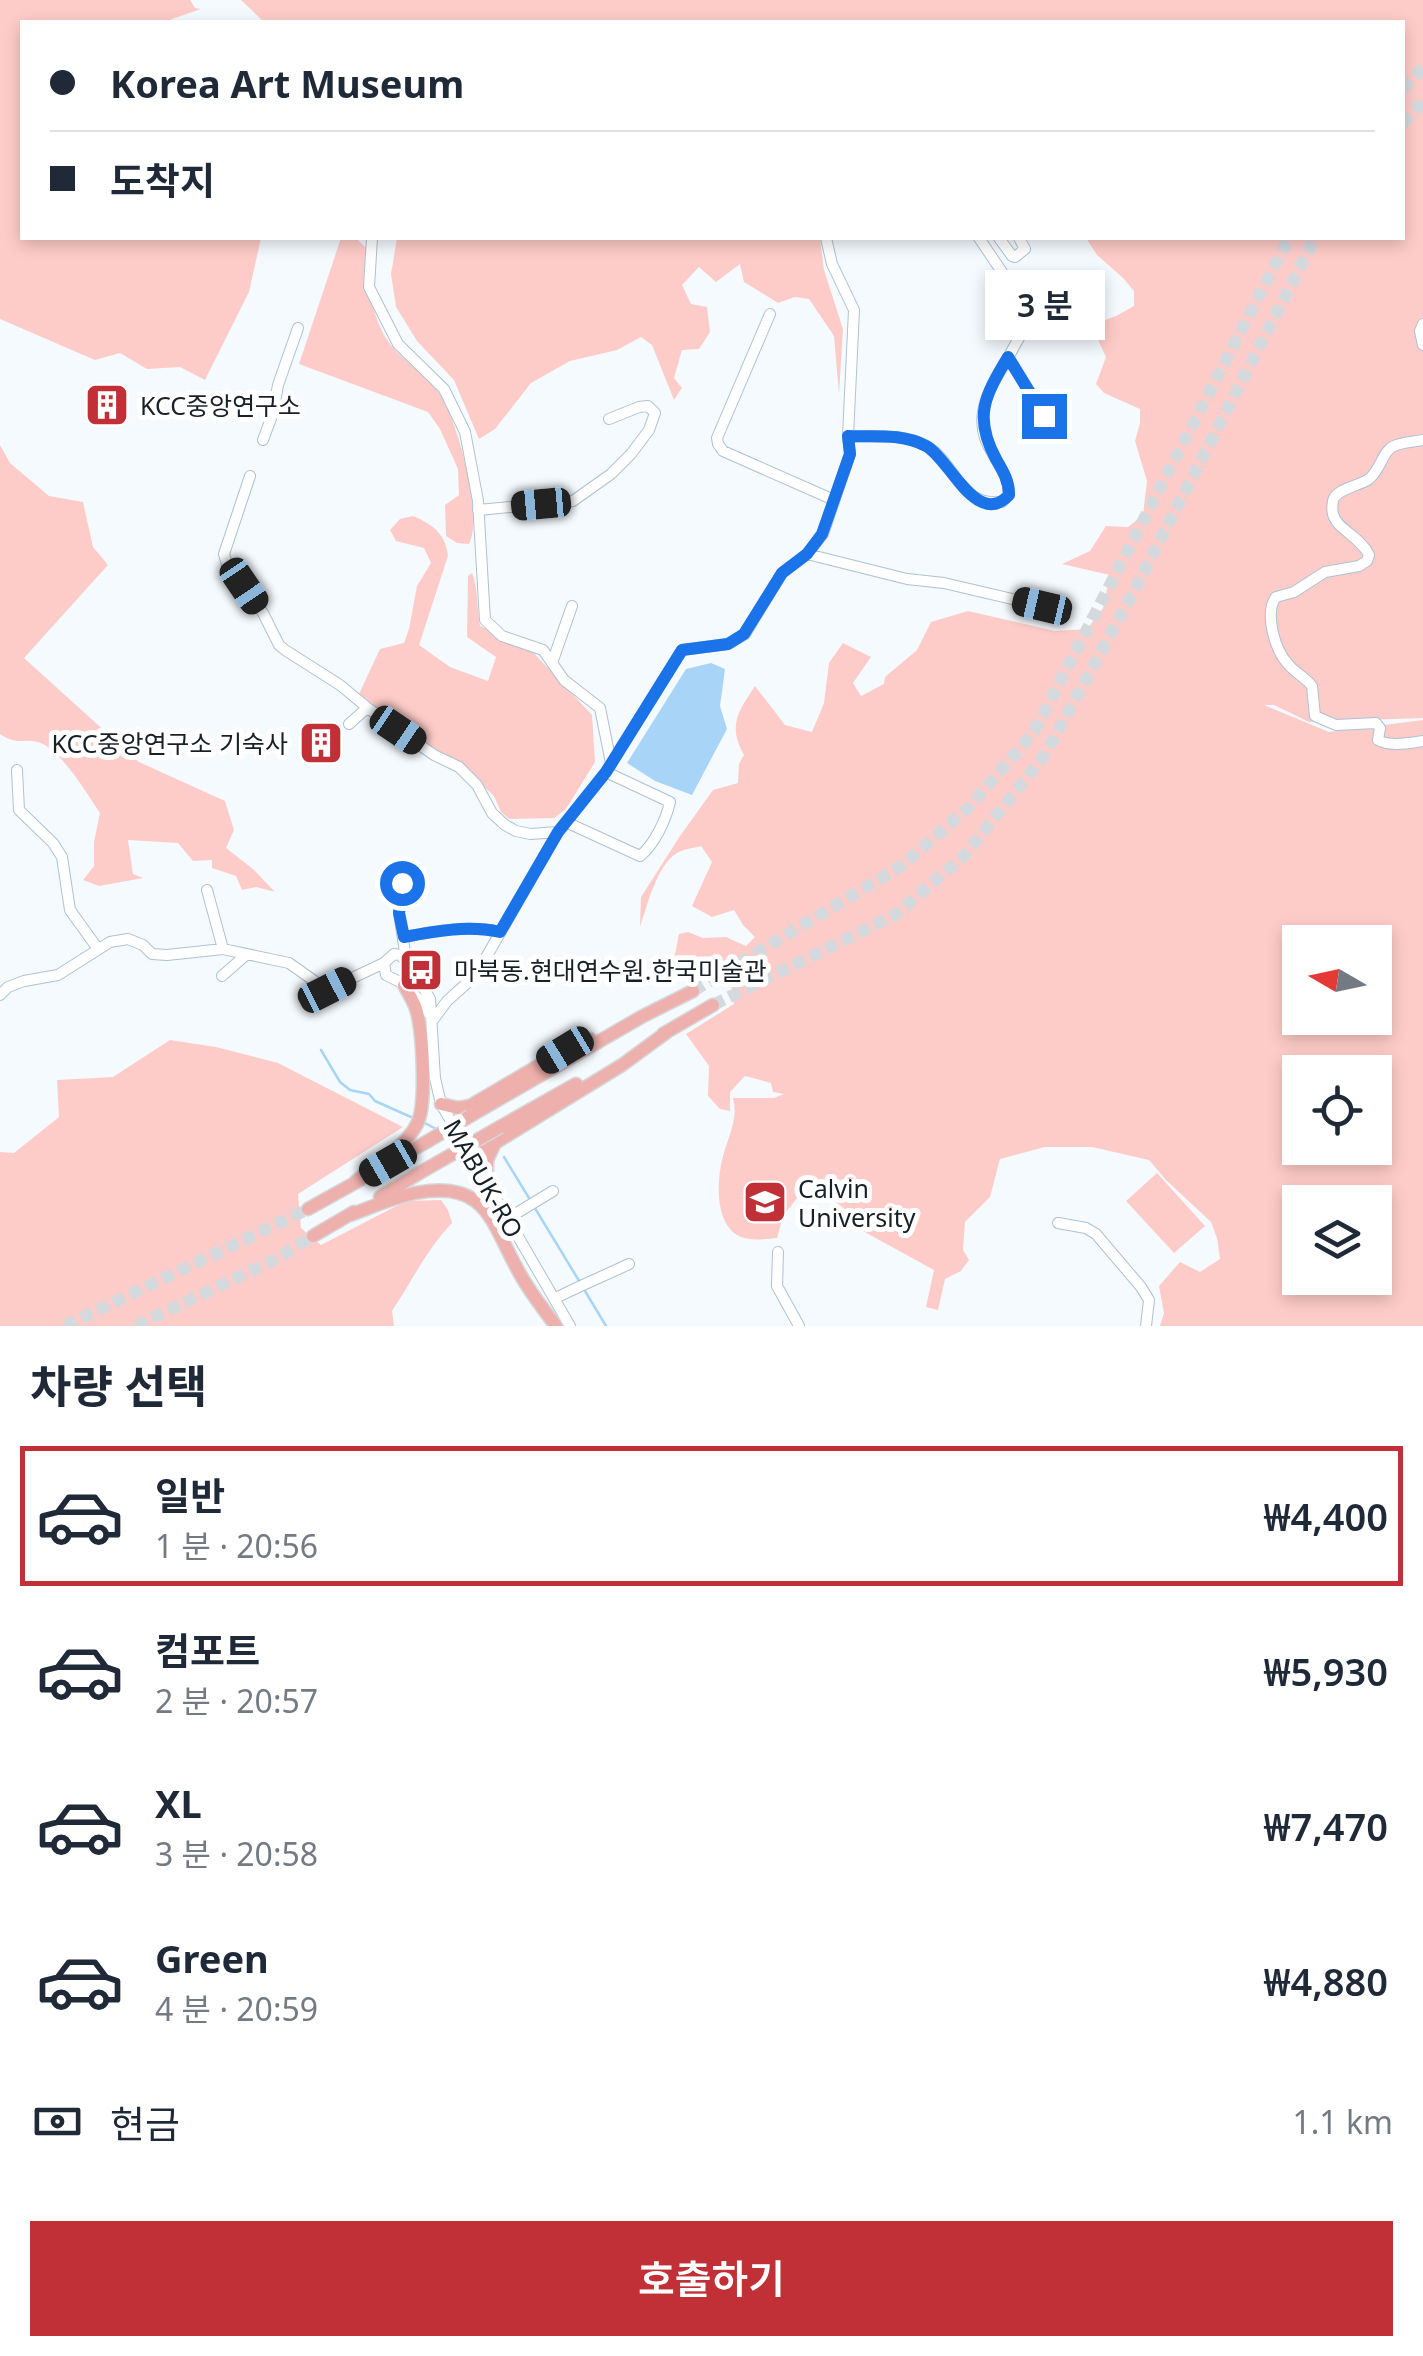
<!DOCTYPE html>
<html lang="ko">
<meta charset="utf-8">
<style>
:root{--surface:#fff;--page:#f6f6f7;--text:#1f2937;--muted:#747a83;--line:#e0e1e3;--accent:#c03036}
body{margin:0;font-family:"Noto Sans","Noto Sans KR",sans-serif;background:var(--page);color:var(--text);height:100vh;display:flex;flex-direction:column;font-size:38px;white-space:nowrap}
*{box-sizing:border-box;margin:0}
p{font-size:32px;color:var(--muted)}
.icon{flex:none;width:55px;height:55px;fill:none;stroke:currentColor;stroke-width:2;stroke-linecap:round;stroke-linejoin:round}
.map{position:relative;height:1326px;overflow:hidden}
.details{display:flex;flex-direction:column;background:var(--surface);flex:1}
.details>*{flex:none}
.banner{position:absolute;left:20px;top:20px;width:1385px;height:220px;border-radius:0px;box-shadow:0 5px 15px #0003;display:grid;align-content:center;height:220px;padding:0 30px;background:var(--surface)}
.needle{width:65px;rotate:279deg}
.controls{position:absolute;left:1282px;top:925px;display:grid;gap:20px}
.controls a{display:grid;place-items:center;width:110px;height:110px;border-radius:0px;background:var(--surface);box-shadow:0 5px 15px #0003;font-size:50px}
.end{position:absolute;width:45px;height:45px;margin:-22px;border:12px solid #1a73e8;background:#fff;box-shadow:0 0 0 5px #fff}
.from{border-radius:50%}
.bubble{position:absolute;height:70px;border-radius:0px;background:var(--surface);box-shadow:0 5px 15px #0003;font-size:32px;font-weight:600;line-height:70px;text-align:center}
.car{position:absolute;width:30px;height:60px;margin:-30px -15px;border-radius:12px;box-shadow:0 0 8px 2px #0007;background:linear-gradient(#222 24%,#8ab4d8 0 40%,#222 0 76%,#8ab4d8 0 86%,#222 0)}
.banner b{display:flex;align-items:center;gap:35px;height:95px;font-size:38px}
.banner b+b{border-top:2px solid var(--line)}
.banner i{width:25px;height:25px;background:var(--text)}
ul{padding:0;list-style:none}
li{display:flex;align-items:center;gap:30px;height:140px;margin:0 20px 15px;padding:0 10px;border:5px solid transparent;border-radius:0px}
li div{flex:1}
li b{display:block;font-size:38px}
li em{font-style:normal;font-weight:600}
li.on{border-color:var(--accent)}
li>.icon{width:90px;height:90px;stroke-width:1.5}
h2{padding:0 30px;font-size:45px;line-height:120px}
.pay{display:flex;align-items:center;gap:25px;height:110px;padding:0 30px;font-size:38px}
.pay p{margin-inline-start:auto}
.button{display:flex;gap:20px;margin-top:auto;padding:20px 30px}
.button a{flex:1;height:115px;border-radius:0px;background:var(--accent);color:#fff;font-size:40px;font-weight:600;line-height:115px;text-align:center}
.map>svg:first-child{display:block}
</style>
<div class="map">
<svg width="1423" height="1326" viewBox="0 0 1423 1326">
<rect width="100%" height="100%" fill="#f5fafe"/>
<!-- green -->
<path fill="#feccc8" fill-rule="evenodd" d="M0 0H190L195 8 201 9 163 22H22V238H261L249 292 205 380 180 367 147 369 120 353 95 360 0 319Z
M241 0H1423V718L1309 722 1274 705H1264L1329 732 1423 720V1326H1160L1164 1313 1159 1286 1180 1262 1200 1272 1220 1259 1217 1238 1211 1222 1166 1180 1149 1160 1092 1147H1045L1000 1159 990 1197 965 1222 963 1250 969 1260 961 1271 945 1279 938 1310 926 1307 934 1270 861 1230 856 1217 809 1183 802 1181 798 1197 783 1216 777 1238C765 1239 749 1242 737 1235 715 1221 717 1182 722 1160 727 1138 739 1120 733 1098H774L784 1094 773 1092 771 1083 745 1076 730 1092V1111L720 1109 708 1096 709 1066 686 1034 734 1004 731 984 721 970 689 963 672 969 679 934 688 932 703 938 726 937 746 946 755 937 743 925 734 910 712 917 692 906 712 862 701 846C694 848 683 849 677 853 657 865 647 906 640 927L641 897 680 836 713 790 738 783 739 764 744 755C727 725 739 711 755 686L785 725 812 732 824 703 829 663 843 643 871 657 853 683 861 696 884 684 885 677 917 650 931 622 968 611 1055 631 1087 629 1103 608 1110 575 1062 564 1090 551 1106 526 1128 527 1143 515 1147 481 1135 441 1140 423V409L1104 393 1096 384 1106 357 1091 325 1116 316 1134 306V291L1123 278 1097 255 1086 238H1402V22H264ZM1300 942H1375V1018H1300ZM1300 1072H1375V1148H1300ZM1300 1202H1375V1278H1300Z
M341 238 358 240 366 248C365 276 370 305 382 331 394 357 424 371 440 394 457 420 484 517 469 544L457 543 446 536 445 505 459 495 458 469 440 429 428 412 299 364Z
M397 238H820L824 270 843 329 839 394 834 336 809 299 795 297 778 303 744 282 740 264 716 282 699 267 682 285 691 304 707 307 710 332 699 349 682 350 674 378 682 388 674 400 652 345 641 337 617 350 570 361 531 383 495 429 479 439 454 380 417 341 396 307 391 274Z
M0 445 10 463 49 496 83 502 93 547 108 565 24 658 139 762 225 801 234 830 226 848 253 869 275 892 256 887 242 890 236 876 212 868V860L193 861 178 843 128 840 133 874 143 878 99 886 83 880 94 866V842L100 813C87 794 61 749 38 742 22 738 18 746 0 734Z
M413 516C432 524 446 534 448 556L419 645 450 667 488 681 496 657 467 637 468 576 472 573C478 586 477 610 480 626L530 649 592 715 595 762 566 809 554 818 509 819 501 812 494 796 454 759 429 746 359 694 380 649 404 643 409 629 417 586 431 563 424 548 396 541 390 530 400 519Z
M170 1040 216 1047 278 1063 403 1127 298 1194 301 1228 321 1245 406 1201 441 1200 448 1210 452 1223C427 1249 412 1281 392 1311L394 1326H0V1152L14 1153 59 1117 57 1080 113 1077Z
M1157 1173 1205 1226 1174 1253 1126 1201Z"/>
<!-- water -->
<path fill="#a8d4f8" d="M711 663 725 669 720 706 727 729 692 795 655 781 627 763 686 669Z"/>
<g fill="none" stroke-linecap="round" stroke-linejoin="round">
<!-- stream -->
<path stroke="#a8d4f8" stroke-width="2.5" d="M321 1050 340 1082 350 1090 369 1094 375 1101 411 1117
M423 1122 438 1130
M504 1157 529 1198
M533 1205 581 1284
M585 1291 606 1326"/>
<!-- major-tunnel -->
<path stroke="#d4d9de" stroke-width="12" stroke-dasharray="12 6" stroke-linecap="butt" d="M1402 89 1423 68
M1402 124 1423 102
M693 991 903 865 969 807 1034 732 1289 238
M713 1005 895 915 964 856 1046 753 1137 585 1315 238
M65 1326 308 1209
M136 1326 278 1258 313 1236"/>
<defs>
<path id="minor" d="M372 238 369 287 398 344 444 389 465 432 478 501 485 620 502 636 543 650 564 680 600 708 611 763
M979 238 1002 272
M999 238 1012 256 1015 257 1025 249 1019 238
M770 314 717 438 718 444 723 451 834 500
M1423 324 1420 331 1423 345
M1008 357 1057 436
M848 436C874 437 901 433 925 445 957 462 957 507 1002 502L1009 495C1010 474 992 458 985 438 975 409 994 381 1008 358 1021 333 1033 313 1054 294
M263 440 273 413 278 385 298 328
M1423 440C1414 442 1400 442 1392 447 1382 453 1381 469 1369 479 1359 486 1340 488 1334 498 1332 502 1332 510 1333 514 1336 529 1361 537 1369 555L1367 561 1359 566 1325 572 1294 592 1276 597C1264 613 1275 650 1288 664 1295 673 1305 677 1312 686L1315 716 1336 725 1376 723 1380 728 1378 740C1390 747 1409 743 1423 741
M250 476 224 554 227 564 263 613 279 645 285 650 340 685 369 709 434 755 459 767 477 785 492 813 505 825 516 831 530 834 558 832
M478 510 573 501 611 474 631 454 649 430 655 413 648 406 639 407 609 419
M807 554 907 579 944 583 1042 606
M552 663 572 606
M349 724 367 708
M17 770 19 810 53 843 62 857 70 910 98 949
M568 823 640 856C654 845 666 820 670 802L606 772
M402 883 399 913 406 959
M207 890 223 949
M404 937C436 931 468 925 500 932
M411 966 430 999 435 1078 441 1104 570 1326
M222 976 247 954
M400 982 407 977 411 966 400 955 394 954 384 963 386 975 400 982 421 1001 430 1015
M0 995 8 987 24 981 58 975 110 942 128 939 143 945 152 954 167 955 223 949 289 963 327 990 384 963
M433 1020 447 1001 466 984 484 961 558 832 606 772 682 650 728 644 745 634 782 573 807 554 823 534 850 454 848 436 854 310 832 264 826 238
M507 1219 553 1191
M1058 1223 1086 1228 1096 1234 1141 1287 1149 1300 1146 1326
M778 1252 777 1286 799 1326
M554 1299C579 1286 604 1276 629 1264"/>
<path id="major" d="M663 1034 713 1005
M441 1104 458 1108 470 1106 565 1050 590 1039
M470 1116 643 1016 693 991
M500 1127 576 1084
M470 1157 494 1143
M390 1162 423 1144
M354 1183C375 1165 404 1149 417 1124 427 1105 423 1027 415 1006 412 999 408 992 404 985
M487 1184V1160L495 1143 622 1065 667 1032
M380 1197 421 1172
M308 1209 360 1180
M347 1216C370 1208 391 1198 415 1193 488 1179 491 1223 520 1274 530 1292 543 1309 556 1326
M313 1236 354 1212"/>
</defs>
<!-- minor casing -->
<use href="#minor" stroke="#acc2d4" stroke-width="12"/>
<!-- major casing -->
<use href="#major" stroke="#d5d7d8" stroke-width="15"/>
<!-- minor -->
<use href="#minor" stroke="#fff" stroke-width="10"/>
<!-- major -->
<use href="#major" stroke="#eeb0ad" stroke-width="12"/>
<defs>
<path id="major-bridge" d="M423 1144 470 1116
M421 1172 500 1127"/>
</defs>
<!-- major-bridge casing -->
<use href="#major-bridge" stroke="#d5d7d8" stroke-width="15" stroke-linecap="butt"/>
<!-- major-bridge -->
<use href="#major-bridge" stroke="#eeb0ad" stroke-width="12"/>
</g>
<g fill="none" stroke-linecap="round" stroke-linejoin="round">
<!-- route -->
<path stroke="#1a73e8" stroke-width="12" d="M402 883 399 913 404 937C436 931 468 925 500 932L558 832 606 772 682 650 728 644 744 634 782 573 807 554 822 534 850 454 848 436C874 437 902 433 926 446 949 458 977 529 1009 495 1009 481 1003 471 996 459 973 417 985 395 1008 357L1044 416"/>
</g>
<!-- icons -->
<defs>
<symbol id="building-square" viewBox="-11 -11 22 22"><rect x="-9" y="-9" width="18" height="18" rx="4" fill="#c03036" stroke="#fff"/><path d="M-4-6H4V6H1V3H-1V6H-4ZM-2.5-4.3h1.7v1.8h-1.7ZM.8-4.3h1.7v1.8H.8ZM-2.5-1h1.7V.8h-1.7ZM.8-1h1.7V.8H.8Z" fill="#fff"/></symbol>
<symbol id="bus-square" viewBox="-11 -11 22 22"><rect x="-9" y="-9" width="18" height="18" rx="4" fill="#c03036" stroke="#fff"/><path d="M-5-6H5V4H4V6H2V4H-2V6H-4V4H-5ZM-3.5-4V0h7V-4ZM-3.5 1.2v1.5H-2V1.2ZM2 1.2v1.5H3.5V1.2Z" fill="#fff"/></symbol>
<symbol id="university-square" viewBox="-11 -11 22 22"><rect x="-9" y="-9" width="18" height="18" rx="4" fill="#c03036" stroke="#fff"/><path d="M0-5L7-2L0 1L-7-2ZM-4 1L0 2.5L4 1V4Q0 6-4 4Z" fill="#fff"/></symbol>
</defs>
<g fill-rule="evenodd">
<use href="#building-square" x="82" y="380" width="50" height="50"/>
<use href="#building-square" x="296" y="718" width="50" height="50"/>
<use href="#bus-square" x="396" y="945" width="50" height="50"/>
<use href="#university-square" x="740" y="1177" width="50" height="50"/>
</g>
<g text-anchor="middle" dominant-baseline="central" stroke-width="10" stroke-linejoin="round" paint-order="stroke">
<!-- poi labels -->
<g font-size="25" fill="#182027" stroke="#fff" text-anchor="start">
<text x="140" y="405">KCC중앙연구소</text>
<text x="288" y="743" text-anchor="end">KCC중앙연구소 기숙사</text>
<text x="454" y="970">마북동.현대연수원.한국미술관</text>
<text x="798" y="1188">Calvin<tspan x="798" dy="29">University</tspan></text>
</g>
<!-- street labels -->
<g font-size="25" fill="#182027" stroke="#fff">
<text transform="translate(484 1178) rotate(60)">MABUK-RO</text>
</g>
</g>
</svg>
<div class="controls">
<a><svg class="needle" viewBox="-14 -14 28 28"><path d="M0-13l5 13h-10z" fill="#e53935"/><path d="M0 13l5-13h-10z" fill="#747a83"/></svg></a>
<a><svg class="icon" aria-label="locate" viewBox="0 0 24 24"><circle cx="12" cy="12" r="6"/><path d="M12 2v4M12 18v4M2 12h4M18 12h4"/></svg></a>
<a><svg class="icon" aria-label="layers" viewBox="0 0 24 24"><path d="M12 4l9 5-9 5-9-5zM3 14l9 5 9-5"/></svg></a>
</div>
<i class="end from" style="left:402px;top:883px"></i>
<i class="end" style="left:1044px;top:416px"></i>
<div class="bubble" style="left:985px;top:270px;width:120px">3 분</div>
<i class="car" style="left:541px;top:504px;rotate:265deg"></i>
<i class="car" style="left:244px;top:586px;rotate:146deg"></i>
<i class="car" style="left:1042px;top:606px;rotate:283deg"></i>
<i class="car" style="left:398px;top:730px;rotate:124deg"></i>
<i class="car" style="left:327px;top:990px;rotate:63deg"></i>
<i class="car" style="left:565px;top:1050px;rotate:239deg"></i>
<i class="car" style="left:388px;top:1163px;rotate:240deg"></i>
<div class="banner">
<b><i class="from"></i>Korea Art Museum</b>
<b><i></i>도착지</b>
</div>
</div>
<section class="details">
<h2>차량 선택</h2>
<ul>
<li class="on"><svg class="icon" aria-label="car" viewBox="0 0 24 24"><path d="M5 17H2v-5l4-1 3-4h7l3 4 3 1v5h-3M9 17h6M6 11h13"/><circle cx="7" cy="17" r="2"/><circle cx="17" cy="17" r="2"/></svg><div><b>일반</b><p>1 분 · 20:56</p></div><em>₩4,400</em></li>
<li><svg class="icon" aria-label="car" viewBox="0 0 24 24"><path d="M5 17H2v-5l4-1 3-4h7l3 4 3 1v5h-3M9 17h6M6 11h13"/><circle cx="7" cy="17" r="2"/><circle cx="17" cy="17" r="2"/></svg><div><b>컴포트</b><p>2 분 · 20:57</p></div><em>₩5,930</em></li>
<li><svg class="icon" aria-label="car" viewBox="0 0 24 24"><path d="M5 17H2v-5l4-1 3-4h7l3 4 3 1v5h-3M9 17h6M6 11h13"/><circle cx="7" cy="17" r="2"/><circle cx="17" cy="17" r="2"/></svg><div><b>XL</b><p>3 분 · 20:58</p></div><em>₩7,470</em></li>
<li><svg class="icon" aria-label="car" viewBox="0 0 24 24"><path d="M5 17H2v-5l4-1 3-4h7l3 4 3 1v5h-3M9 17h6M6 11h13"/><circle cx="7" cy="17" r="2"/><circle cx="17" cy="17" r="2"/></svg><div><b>Green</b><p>4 분 · 20:59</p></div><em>₩4,880</em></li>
</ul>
<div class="pay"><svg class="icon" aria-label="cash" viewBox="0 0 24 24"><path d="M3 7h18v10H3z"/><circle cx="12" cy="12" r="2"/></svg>현금<p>1.1 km</p></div>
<div class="button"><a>호출하기</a></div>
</section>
